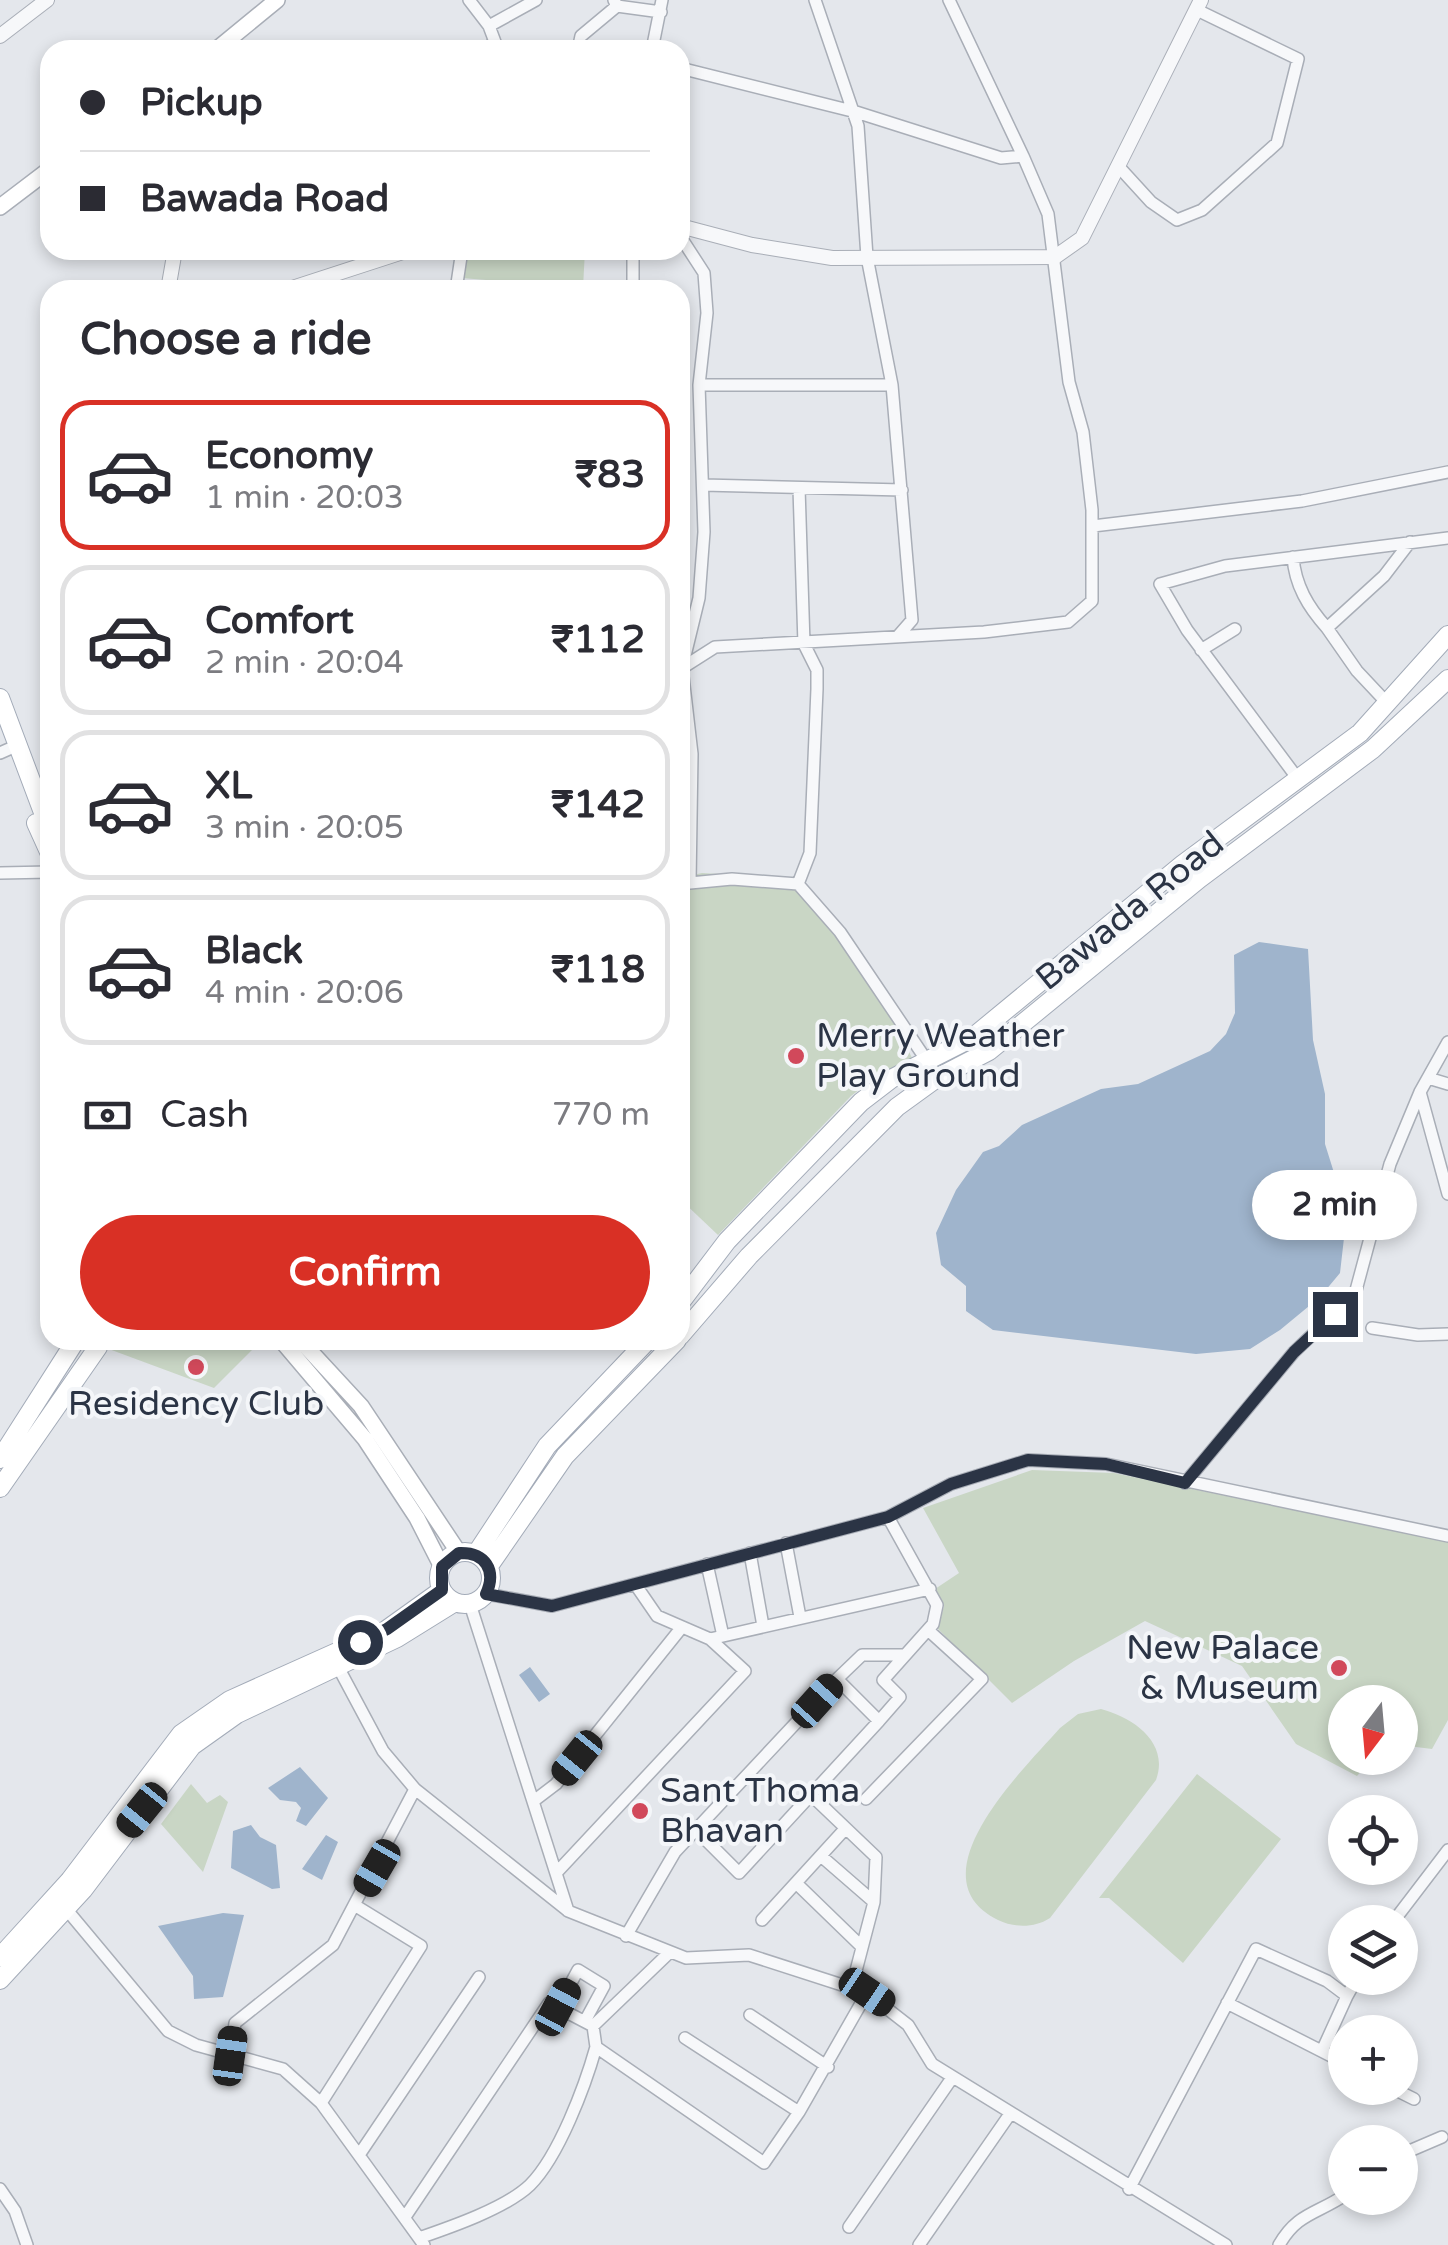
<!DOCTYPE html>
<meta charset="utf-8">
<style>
:root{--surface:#fff;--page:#f2f2f3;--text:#2b2b33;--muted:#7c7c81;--line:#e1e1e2;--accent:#d93025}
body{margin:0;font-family:"Varela Round",sans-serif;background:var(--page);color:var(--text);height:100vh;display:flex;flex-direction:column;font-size:38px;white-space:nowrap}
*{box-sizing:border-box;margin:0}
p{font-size:32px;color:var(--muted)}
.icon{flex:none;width:55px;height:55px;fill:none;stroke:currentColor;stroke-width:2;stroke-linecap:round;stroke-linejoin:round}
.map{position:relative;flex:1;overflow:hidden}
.panel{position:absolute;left:40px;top:280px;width:650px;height:1070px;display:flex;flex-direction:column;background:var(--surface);border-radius:30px;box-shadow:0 5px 15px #0003}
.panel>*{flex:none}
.guide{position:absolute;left:40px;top:40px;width:650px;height:220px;border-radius:30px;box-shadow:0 5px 15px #0003;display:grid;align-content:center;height:220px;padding:0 40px;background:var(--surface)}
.needle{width:65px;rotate:196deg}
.fabs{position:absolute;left:1328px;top:1685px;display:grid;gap:20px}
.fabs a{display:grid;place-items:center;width:90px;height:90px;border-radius:50%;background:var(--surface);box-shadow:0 5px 15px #0003;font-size:50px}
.end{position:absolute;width:45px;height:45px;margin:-22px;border:12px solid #2b3445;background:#fff;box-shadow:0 0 0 5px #fff}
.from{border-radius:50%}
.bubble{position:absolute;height:70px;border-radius:35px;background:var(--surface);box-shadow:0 5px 15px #0003;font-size:32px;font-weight:700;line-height:70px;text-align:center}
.car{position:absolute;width:30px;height:60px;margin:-30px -15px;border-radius:12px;box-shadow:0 0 8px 2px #0007;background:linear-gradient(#222 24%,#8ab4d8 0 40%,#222 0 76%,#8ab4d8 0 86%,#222 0)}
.guide b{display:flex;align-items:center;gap:35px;height:95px;font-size:38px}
.guide b+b{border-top:2px solid var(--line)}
.guide i{width:25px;height:25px;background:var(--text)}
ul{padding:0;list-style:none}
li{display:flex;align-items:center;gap:30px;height:150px;margin:0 20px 15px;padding:0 20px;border:5px solid var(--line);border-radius:30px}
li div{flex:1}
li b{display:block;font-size:38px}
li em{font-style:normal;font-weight:700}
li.current{border-color:var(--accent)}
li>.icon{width:90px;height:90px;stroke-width:1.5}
h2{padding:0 40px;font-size:45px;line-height:120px}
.pay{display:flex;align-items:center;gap:25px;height:110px;padding:0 40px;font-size:38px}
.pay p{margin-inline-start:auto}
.primary-button{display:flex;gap:20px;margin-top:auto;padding:20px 40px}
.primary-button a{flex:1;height:115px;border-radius:60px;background:var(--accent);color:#fff;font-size:40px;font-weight:700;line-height:115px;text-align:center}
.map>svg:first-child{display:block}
</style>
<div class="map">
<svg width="1448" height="2245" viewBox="0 0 1448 2245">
<rect width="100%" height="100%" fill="#e4e7ec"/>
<!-- green -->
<path fill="#c9d6c5" d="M463 250H585L583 288 462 278Z
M702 873 788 878C836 934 882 995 914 1062L881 1073 851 1096 718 1235 680 1199V878Z
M97 1340H262L214 1388 98 1345Z
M1032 1470 1114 1473 1448 1541V1720L1432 1749 1400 1745V1702H1345V1758H1373L1357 1776 1296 1744 1242 1666 1145 1621 1074 1661 1012 1703 938 1629 944 1606 935 1589 959 1573 923 1508Z
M1101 1709C1132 1717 1170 1742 1156 1780L1050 1918C1035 1928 1014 1928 998 1920 911 1877 1024 1769 1060 1728L1078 1714Z
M1197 1774 1281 1839 1183 1963 1109 1898H1099Z
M191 1784 207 1803 220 1795 228 1802 203 1872 161 1824Z"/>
<!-- water -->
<path fill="#9fb4cc" d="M1259 942 1308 949 1313 1040 1325 1094V1144L1341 1195 1344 1238 1340 1273 1320 1297 1280 1330 1250 1349 1196 1354 993 1330 966 1311V1286L941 1265 936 1233 956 1190 983 1152 999 1146 1022 1125 1101 1089 1138 1084 1210 1051 1226 1034 1235 1013 1234 955Z
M530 1667 550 1694 539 1702 519 1675Z
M300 1767 328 1798 306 1826 296 1821 301 1808 296 1802 280 1800 268 1788Z
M251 1825 260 1837 276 1845 280 1888 272 1889 231 1868 233 1831Z
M326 1835 338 1842 322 1880 302 1869Z
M223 1913 244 1915 223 1997 194 1999 193 1976 158 1926Z"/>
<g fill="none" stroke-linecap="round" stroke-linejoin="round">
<defs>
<path id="minor" d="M469 0 489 26 536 0
M614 0 617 6 661 12
M815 0 858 126 867 257 892 385 912 620 898 636
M484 50 495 42 489 26
M578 50 581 36 617 6
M652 50 662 0
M680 68 856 112 1001 158 1023 156 949 0
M1119 167 1151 202 1177 220 1202 210 1277 143 1298 59 1197 10
M680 236 704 273 707 313 699 385 704 532 699 598 682 668 692 754 690 883 732 879 798 884 840 932 929 1064
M633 250V290
M456 290 462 250
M699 385H892
M703 485 902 490
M1093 526 1302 501 1448 472
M1293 557C1295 585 1308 607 1327 628L1384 576 1410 542
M1327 628 1357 671 1388 704
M1201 650 1235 629
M682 668 715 647 984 632 1068 622 1092 601V510L1083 432 1069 382 1048 214 1023 156
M0 753 9 749
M1298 779 1187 630 1160 584 1225 566 1448 538
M0 873 50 872
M798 884 810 853 817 689V670L804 644 799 488
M1428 1078 1448 1084
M1420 1092 1448 1194
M1372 1328 1418 1335 1448 1334
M1185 1483 1294 1352 1355 1294 1390 1164 1420 1092 1448 1042
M888 1517 951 1484 1028 1460 1106 1464 1448 1536
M786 1543 800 1617
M750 1553 763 1626
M707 1564 723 1636
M487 1594 552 1606 635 1584 657 1616 710 1639 745 1671 558 1871
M470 1604 568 1911 686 1958 749 1955 867 1993 908 2025 932 2064 1226 2245
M710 1639 930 1589
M337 1665 383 1751 415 1789 567 1910
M837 1679 862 1655H903
M810 1794 876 1857 874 1902 852 1986
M866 1799 982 1679 928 1630
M535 1800 556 1784 682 1627
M696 1830 739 1873 879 1721
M821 1856 874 1902
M796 1883 862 1947
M356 1906 421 1946 321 2103 424 2245
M67 1910 168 2031 196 2045 283 2069 321 2103
M762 1920 845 1829
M1393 1922 1448 1850
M626 1936 675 1852 837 1679 879 1721 900 1697 883 1680 933 1624 937 1605 888 1517 635 1584
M1227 2003 1345 2063
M558 2007 578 1970 604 1986 585 2021
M750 2015 828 2067
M593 2026 670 1952
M1322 2051 1347 1996
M230 2056 235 2023 333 1945 415 1789
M1392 2088 1414 2099
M799 2112 867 1993
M359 2155 479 1977
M1400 2155 1442 2137
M0 2189 15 2211 27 2245
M1129 2189 1256 1949 1327 1981 1347 1996 1357 1978
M405 2217 549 2003 593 2026 596 2047 764 2163 799 2112 685 2038
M849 2227 952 2078
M419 2238C451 2227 506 2208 530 2185 559 2156 585 2086 596 2047
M919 2245 1010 2114
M1279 2245C1297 2213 1317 2214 1345 2195"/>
<path id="tertiary" d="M0 36 47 0
M680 226 752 245 832 258 1055 257 1082 238 1201 0
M168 290 175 250
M286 290 409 250"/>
<path id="secondary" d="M216 50 277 0
M0 207 50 169
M281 1340 365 1439 417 1518 442 1567
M300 1340 361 1406 459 1553"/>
<path id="primary" d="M0 698 50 831
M36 823 50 854
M50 877V886
M680 1303 727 1241 861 1102 891 1079 972 1038 1183 864 1360 733 1448 635
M680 1336 749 1256 897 1107 937 1078 989 1051 1199 879 1373 749 1448 679
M0 1459 76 1340
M0 1488 98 1347V1340
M439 1578a26 26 0 1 1 52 0a26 26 0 1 1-52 0Z
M476 1554 547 1446 648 1340
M489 1566 565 1456 677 1340
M0 1957 70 1880 181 1734 230 1700 386 1630 442 1590
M0 1980 83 1890 192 1746 237 1714 397 1638 455 1602"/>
</defs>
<!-- minor casing -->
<use href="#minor" stroke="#a9aeb7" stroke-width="14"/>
<!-- tertiary casing -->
<use href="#tertiary" stroke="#a9aeb7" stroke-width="16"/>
<!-- secondary casing -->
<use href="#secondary" stroke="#a9aeb7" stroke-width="18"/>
<!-- primary casing -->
<use href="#primary" stroke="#a3abb8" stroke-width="20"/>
<!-- minor -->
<use href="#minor" stroke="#f7f8fa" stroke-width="11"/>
<!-- tertiary -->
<use href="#tertiary" stroke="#f7f8fa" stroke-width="14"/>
<!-- secondary -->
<use href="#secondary" stroke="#fff" stroke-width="15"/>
<!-- primary -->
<use href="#primary" stroke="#fff" stroke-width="18"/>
</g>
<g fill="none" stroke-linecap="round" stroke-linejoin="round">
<!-- route -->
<path stroke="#2b3445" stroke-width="12" d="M360 1642 387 1629 442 1590V1567L459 1553C485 1552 497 1570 486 1594L552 1606 888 1517 951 1484 1028 1460 1106 1464 1185 1483 1294 1352 1335 1314"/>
</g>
<!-- markers -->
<g fill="#d1495b" stroke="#f4f6f9" stroke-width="4">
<circle cx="796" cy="1056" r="10"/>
<circle cx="196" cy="1367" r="10"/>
<circle cx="1339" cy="1668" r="10"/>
<circle cx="640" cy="1811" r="10"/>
</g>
<g text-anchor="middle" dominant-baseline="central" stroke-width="8" stroke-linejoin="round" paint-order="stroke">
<!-- street labels -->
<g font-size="35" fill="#2b3445" stroke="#f4f6f9">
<text transform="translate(1130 911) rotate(-39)">Bawada Road</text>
</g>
<!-- poi labels -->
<g font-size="35" fill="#2b3445" stroke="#f4f6f9" text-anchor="start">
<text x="816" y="1036">Merry Weather<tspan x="816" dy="40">Play Ground</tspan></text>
<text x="196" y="1404" text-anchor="middle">Residency Club</text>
<text x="1319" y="1648" text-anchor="end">New Palace<tspan x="1319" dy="40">&amp; Museum</tspan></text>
<text x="660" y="1791">Sant Thoma<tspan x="660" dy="40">Bhavan</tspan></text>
</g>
</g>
</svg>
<div class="fabs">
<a><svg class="needle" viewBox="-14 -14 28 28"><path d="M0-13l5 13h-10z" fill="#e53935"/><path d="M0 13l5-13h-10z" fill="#7c7c81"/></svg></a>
<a><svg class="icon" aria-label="locate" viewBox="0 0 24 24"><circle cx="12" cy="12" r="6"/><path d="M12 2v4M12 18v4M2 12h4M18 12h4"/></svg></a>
<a><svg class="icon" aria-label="layers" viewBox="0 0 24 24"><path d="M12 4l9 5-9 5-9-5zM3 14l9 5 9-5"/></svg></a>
<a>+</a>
<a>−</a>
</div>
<i class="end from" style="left:360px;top:1642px"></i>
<i class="end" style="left:1335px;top:1314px"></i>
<div class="bubble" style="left:1252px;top:1170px;width:165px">2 min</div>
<i class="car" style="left:817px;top:1701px;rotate:42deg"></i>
<i class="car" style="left:577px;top:1758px;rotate:219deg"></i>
<i class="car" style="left:142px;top:1810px;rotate:219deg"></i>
<i class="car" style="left:377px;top:1868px;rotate:210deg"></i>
<i class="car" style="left:867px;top:1992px;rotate:124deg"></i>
<i class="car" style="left:558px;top:2007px;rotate:28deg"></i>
<i class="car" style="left:230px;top:2056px;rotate:8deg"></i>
<div class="guide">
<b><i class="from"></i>Pickup</b>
<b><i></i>Bawada Road</b>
</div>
<section class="panel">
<h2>Choose a ride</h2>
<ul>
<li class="current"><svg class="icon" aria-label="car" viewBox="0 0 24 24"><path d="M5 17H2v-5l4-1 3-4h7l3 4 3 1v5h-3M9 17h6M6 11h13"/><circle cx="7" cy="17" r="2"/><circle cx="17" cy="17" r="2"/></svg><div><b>Economy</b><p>1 min · 20:03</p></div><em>₹83</em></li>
<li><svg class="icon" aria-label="car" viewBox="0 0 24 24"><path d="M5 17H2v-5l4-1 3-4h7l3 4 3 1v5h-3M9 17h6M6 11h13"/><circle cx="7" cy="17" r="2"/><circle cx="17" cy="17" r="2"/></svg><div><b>Comfort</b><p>2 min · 20:04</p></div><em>₹112</em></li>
<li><svg class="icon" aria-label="car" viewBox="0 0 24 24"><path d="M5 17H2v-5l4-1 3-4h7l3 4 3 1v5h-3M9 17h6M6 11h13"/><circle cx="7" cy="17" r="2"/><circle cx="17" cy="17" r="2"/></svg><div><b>XL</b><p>3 min · 20:05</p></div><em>₹142</em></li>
<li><svg class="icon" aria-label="car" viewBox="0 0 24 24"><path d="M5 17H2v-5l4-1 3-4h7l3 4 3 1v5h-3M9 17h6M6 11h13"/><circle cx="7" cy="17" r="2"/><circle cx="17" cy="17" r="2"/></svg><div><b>Black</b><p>4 min · 20:06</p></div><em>₹118</em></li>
</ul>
<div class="pay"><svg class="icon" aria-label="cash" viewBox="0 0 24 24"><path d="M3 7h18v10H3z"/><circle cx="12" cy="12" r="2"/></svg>Cash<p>770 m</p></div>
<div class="primary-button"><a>Confirm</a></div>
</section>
</div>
